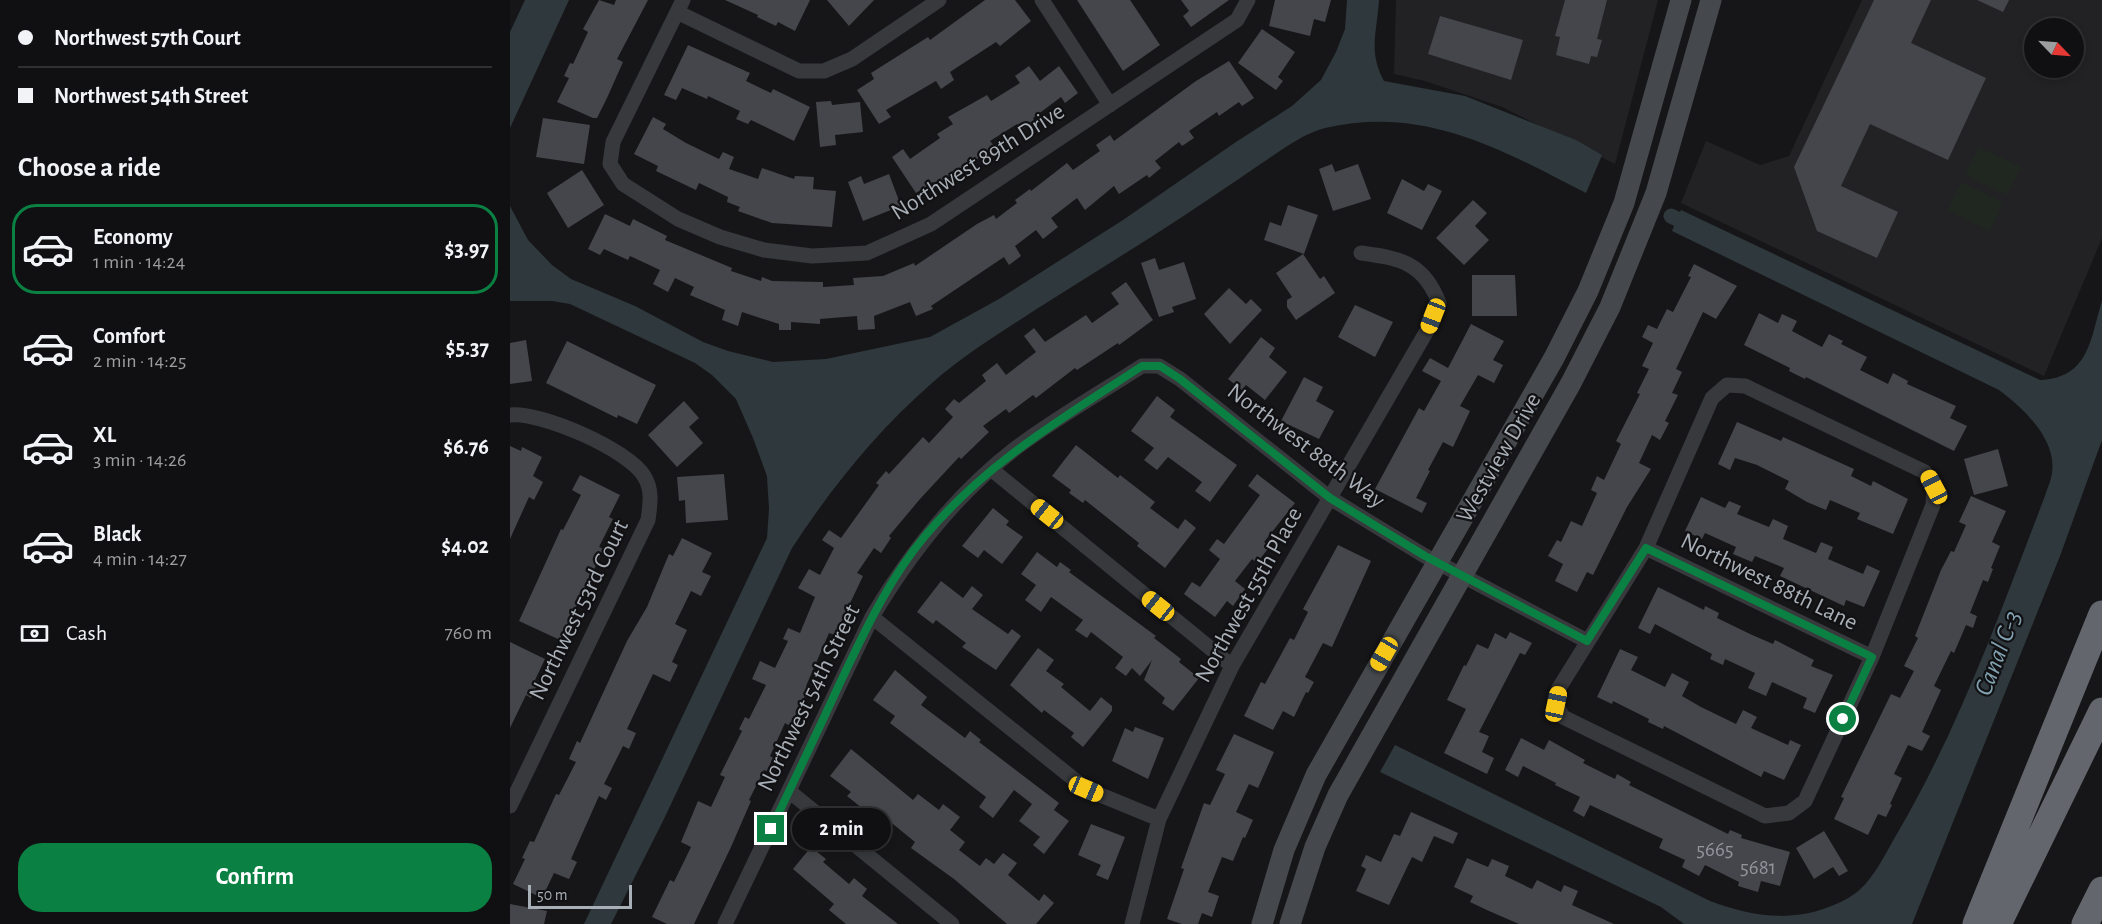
<!DOCTYPE html>
<meta charset="utf-8">
<style>
:root{--surface:#101012;--page:#19191b;--text:#f1f3f6;--muted:#9c9d9f;--line:#303032;--accent:#0b8043}
body{margin:0;font-family:"Alegreya Sans",sans-serif;background:var(--page);color:var(--text);height:100vh;display:flex;flex-direction:column;font-size:22px;white-space:nowrap}
*{box-sizing:border-box;margin:0}
p{font-size:20px;color:var(--muted)}
.icon{flex:none;width:33px;height:33px;fill:none;stroke:currentColor;stroke-width:2;stroke-linecap:round;stroke-linejoin:round}
.map{position:relative;flex:1;overflow:hidden}
.panel{display:flex;flex-direction:column;background:var(--surface);width:510px}
.panel>*{flex:none}
.banner{display:grid;align-content:center;height:132px;padding:0 18px;background:var(--surface)}
.needle{width:39px;rotate:115deg}
.buttons{position:absolute;left:1514px;top:18px;display:grid;gap:12px}
.buttons a{display:grid;place-items:center;width:60px;height:60px;border-radius:50%;background:var(--surface);box-shadow:0 3px 9px #0003,0 0 0 2px var(--line);font-size:30px}
.scale{position:absolute;left:18px;bottom:15px;width:104px;box-sizing:border-box;padding-left:6px;border:3px solid #a9afb7;border-top:0;font-size:16px;line-height:21px;white-space:nowrap;color:#a9afb7;-webkit-text-stroke:4px #111113;paint-order:stroke}
.end{position:absolute;width:27px;height:27px;margin:-14px;border:8px solid #0b8043;background:#fff;box-shadow:0 0 0 3px #fff}
.from{border-radius:50%}
.bubble{position:absolute;height:42px;border-radius:21px;background:var(--surface);box-shadow:0 3px 9px #0003,0 0 0 2px var(--line);font-size:20px;font-weight:700;line-height:42px;text-align:center}
.car{position:absolute;width:18px;height:36px;margin:-18px -9px;border-radius:8px;box-shadow:0 0 4px 2px #0007;background:linear-gradient(#f5c518 24%,#345 0 40%,#f5c518 0 76%,#345 0 86%,#f5c518 0)}
.banner b{display:flex;align-items:center;gap:21px;height:57px;font-size:22px}
.banner b+b{border-top:2px solid var(--line)}
.banner i{width:15px;height:15px;background:var(--text)}
ul{padding:0;list-style:none}
li{display:flex;align-items:center;gap:18px;height:90px;margin:0 12px 9px;padding:0 6px;border:3px solid transparent;border-radius:24px}
li div{flex:1}
li b{display:block;font-size:22px}
li em{font-style:normal;font-weight:700}
li.selected{border-color:var(--accent)}
li>.icon{width:54px;height:54px;stroke-width:1.5}
h2{padding:0 18px;font-size:27px;line-height:72px}
.pay{display:flex;align-items:center;gap:15px;height:66px;padding:0 18px;font-size:22px}
.pay p{margin-inline-start:auto}
.cta{display:flex;gap:12px;margin-top:auto;padding:12px 18px}
.cta a{flex:1;height:69px;border-radius:24px;background:var(--accent);color:#fff;font-size:24px;font-weight:700;line-height:69px;text-align:center}
main{display:flex;flex:1;min-height:0}
.map>svg:first-child{display:block}
</style>
<main>
<section class="panel">
<div class="banner">
<b><i class="from"></i>Northwest 57th Court</b>
<b><i></i>Northwest 54th Street</b>
</div>
<h2>Choose a ride</h2>
<ul>
<li class="selected"><svg class="icon" aria-label="car" viewBox="0 0 24 24"><path d="M5 17H2v-5l4-1 3-4h7l3 4 3 1v5h-3M9 17h6M6 11h13"/><circle cx="7" cy="17" r="2"/><circle cx="17" cy="17" r="2"/></svg><div><b>Economy</b><p>1 min · 14:24</p></div><em>$3.97</em></li>
<li><svg class="icon" aria-label="car" viewBox="0 0 24 24"><path d="M5 17H2v-5l4-1 3-4h7l3 4 3 1v5h-3M9 17h6M6 11h13"/><circle cx="7" cy="17" r="2"/><circle cx="17" cy="17" r="2"/></svg><div><b>Comfort</b><p>2 min · 14:25</p></div><em>$5.37</em></li>
<li><svg class="icon" aria-label="car" viewBox="0 0 24 24"><path d="M5 17H2v-5l4-1 3-4h7l3 4 3 1v5h-3M9 17h6M6 11h13"/><circle cx="7" cy="17" r="2"/><circle cx="17" cy="17" r="2"/></svg><div><b>XL</b><p>3 min · 14:26</p></div><em>$6.76</em></li>
<li><svg class="icon" aria-label="car" viewBox="0 0 24 24"><path d="M5 17H2v-5l4-1 3-4h7l3 4 3 1v5h-3M9 17h6M6 11h13"/><circle cx="7" cy="17" r="2"/><circle cx="17" cy="17" r="2"/></svg><div><b>Black</b><p>4 min · 14:27</p></div><em>$4.02</em></li>
</ul>
<div class="pay"><svg class="icon" aria-label="cash" viewBox="0 0 24 24"><path d="M3 7h18v10H3z"/><circle cx="12" cy="12" r="2"/></svg>Cash<p>760 m</p></div>
<div class="cta"><a>Confirm</a></div>
</section>
<div class="map">
<svg width="1592" height="924" viewBox="0 0 1592 924">
<rect width="100%" height="100%" fill="#161618"/>
<!-- built -->
<path fill="#222225" fill-rule="evenodd" d="M886 0H1148L1105 164 992 107 915 81 884 74Z
M1352 0H1592V238L1534 376 1171 203 1196 141 1250 165 1279 156ZM1524 28H1563V68H1524Z"/>
<!-- green -->
<path fill="#202720" d="M1469 147 1511 167 1497 195 1455 175Z
M1451 182 1493 202 1480 231 1438 211Z"/>
<!-- water -->
<path fill="#2f393d" d="M15 0H59L0 128V32Z
M837 0H869C867 32 858 52 874 81L955 96 1066 140 1092 155 1076 193C992 150 915 105 815 128 792 134 772 150 752 163 726 181 699 199 672 217 623 249 574 279 525 310 490 333 454 355 422 383 367 431 322 487 282 548L153 821 101 924H74L257 538 259 509 257 476 243 438 226 399 202 375 185 363 60 304 42 301H0V206L18 240 42 265 61 279 125 306 193 342 218 351 263 362 316 359 420 337 489 299 613 220 726 142 782 106 811 80 826 52 835 29Z
M1171 210 1530 380C1579 378 1580 340 1592 301V440L1550 556 1402 924H1174L1151 907 870 772 885 745 1200 901C1248 919 1293 924 1340 897 1362 884 1375 854 1388 832 1450 726 1491 610 1535 496 1537 489 1541 481 1542 473 1547 439 1513 408 1489 390L1162 231Z"/>
<g fill="none" stroke-linecap="round" stroke-linejoin="round">
<!-- canal -->
<path stroke="#2f393d" stroke-width="15" d="M1161 216 1185 228"/>
</g>
<!-- building -->
<path fill="#45464b" d="M89 0 104 5 106 0H138L107 59 113 62 97 98 87 118H83L47 102 59 78 54 76 60 63 63 64 78 32 73 29Z
M215 0H300L285 31 268 22 266 26 247 17 248 15Z
M317 0H364L339 26Z
M475 0H505L521 21 490 46 486 42 440 72 444 80 431 89 426 81 376 110 381 117 369 124 347 90 364 79 361 73 418 37 420 40Z
M567 0H620L650 45 613 71Z
M671 0H719L681 27 673 16 679 11Z
M765 0H821L815 22 804 19 800 36 759 26Z
M1055 0H1097L1087 39 1092 40 1087 57 1081 56 1079 64 1046 55 1050 37 1045 36Z
M1364 0H1421L1401 43 1476 78 1438 160 1360 124 1331 186 1388 212 1367 258 1307 231 1284 167Z
M1467 0H1499L1493 12Z
M930 16 1013 40 1001 80 918 54Z
M752 29 785 52 768 77 773 81 766 90 728 63Z
M178 45 240 73 236 81 261 93 263 89 300 107 284 141 241 120 238 124 226 119 230 111 198 96 197 99 172 88 166 100 154 95Z
M719 61 744 98 732 106 729 102 709 116 707 112 679 131 684 138 672 146 669 142 645 161 651 168 639 178 637 175 609 194 604 186 575 210 567 198 541 218 548 227 533 239 526 230 505 246 511 256 499 265 494 257 421 306 423 309 406 316 400 302 364 316 365 329 348 330 347 316 310 319V324L281 322V330H269V324L232 312 228 326 212 320 215 310 180 295 184 287 165 278 158 292 143 284 150 270 120 256 118 260 94 249 90 255 78 249 95 214 120 226 123 219 157 236 155 240 222 268 221 271 251 281 252 277 262 281 313 282V287L344 285 343 278 373 276 404 263 405 266 467 224 484 215 486 219 507 203 505 200 520 189 521 191 557 163 563 170 590 151 586 145 600 135 604 141 686 81Z
M519 66 530 81 549 66 568 93 555 103 551 97 523 118 525 122 511 130 507 124 480 141 485 147 426 187 423 182 406 193 382 157 393 149 400 159 430 138 427 134 443 124 438 117 477 95 481 101 510 83 505 76Z
M321 101 322 105 350 102 353 132 325 135 326 145 310 147 306 102Z
M143 117 156 124 153 129 176 143 209 159 213 152 224 157 219 169 248 179 252 168 284 179 285 176 304 177 303 189 326 191 322 227 262 223 228 211 230 207 217 202 218 197 189 183 186 190 146 171 148 166 124 154Z
M33 118 80 125 74 164 26 157Z
M822 164 825 172 848 164 861 199 823 211 809 169Z
M72 170 94 205 58 228 37 193Z
M379 174 391 206 353 221 338 182 351 176 354 184Z
M892 179 914 191 918 184 932 191 912 230 877 213Z
M963 200 977 213 965 226 979 240 954 265 926 238Z
M778 205 808 215 794 254 754 240 760 222 771 226Z
M793 254 810 279 814 276 825 293 786 320 777 307V300L782 297 766 273Z
M645 258 649 270 674 262 686 299 662 307 664 312 649 317 631 263Z
M1184 264 1227 286 1206 319 1193 312 1166 369 1172 372 1162 393 1168 395 1155 421 1159 423 1150 440 1142 435 1129 463 1141 469 1117 507 1083 575 1077 572 1067 592 1045 581 1053 564 1038 556 1047 540 1051 542 1061 521 1072 526 1087 493 1081 490 1087 476 1094 480 1111 444 1106 441 1130 394 1127 393 1139 369 1132 366 1143 343 1132 337 1138 325 1147 329 1157 309 1163 312 1181 277 1178 276Z
M962 275H1005L1007 316H962Z
M616 282 643 320 609 345 608 343 567 370 565 368 526 398 523 395 499 413 496 409 473 426 479 432 451 459 449 457 410 499 379 536 381 538 371 553 364 548 347 573 353 576 325 635 319 633 296 686 299 688 280 726 275 723 260 756 263 758 257 771 254 770 239 800 241 801 221 847 184 924H157L142 917 160 880 164 882 181 847 171 842 188 801 201 807 215 777 210 775 232 731 229 729 235 717 239 719 256 685 242 679 250 661 265 668 278 641 273 639 278 628 290 633 305 597 288 588 299 569 310 575 324 548 312 540 319 530 331 538 369 485 366 483 376 471 379 474 413 437 419 443 443 417 435 409 444 399 449 403 476 381 472 375 487 363 496 375 526 352 514 336 524 328 535 342 576 315 582 323 609 304 601 293Z
M719 288 736 304 741 299 752 310 720 344 694 314Z
M845 305 883 322 865 357 828 337Z
M1249 313 1268 323 1272 314 1287 321 1282 331 1312 347 1319 334 1333 341 1331 344 1357 357 1350 370 1378 384 1383 373 1398 381 1397 384 1446 406 1440 418 1457 426 1444 451 1296 377 1295 379 1279 371 1280 368 1234 345Z
M961 324 994 341 983 360 993 365 984 383 968 375 950 406 960 411 943 447 933 442 918 470 920 471 906 498 917 503 912 513 865 489 909 408 914 411 931 381 912 371 920 358 938 368Z
M751 337 765 348 759 357 777 372 755 400 736 385 732 390 718 379Z
M16 340 22 381 0 384V343Z
M57 341 146 385 127 424 108 415 107 418 36 383Z
M794 377 813 387 806 401 824 411 809 439 771 421Z
M647 396 665 410 660 417 727 465 700 502 685 491 692 482 658 457 647 470 634 460 644 448 621 431Z
M174 401 189 418 179 427 193 443 167 467 138 435Z
M1227 422 1271 441 1273 437 1344 469 1341 476 1361 486 1363 481 1398 499 1383 534 1347 519 1350 513 1320 500 1316 510 1297 502 1275 489 1279 481 1247 465 1225 458 1220 470 1208 464Z
M566 445 608 478 610 475 645 502 640 508 668 529 675 519 686 528 655 568 627 546 629 543 575 500 573 503 559 493 561 490 542 476Z
M0 446 11 451 12 447 32 457 23 476 33 482 24 500 19 497 0 539Z
M1488 449 1498 486 1464 495 1454 459Z
M214 474 218 520 176 523 175 500 169 501 167 477Z
M747 474 785 503 754 542 760 546 747 563 742 559 725 581 735 589 723 606 717 601 705 617 674 594 682 582 690 587 710 559 699 550 707 539 714 544 750 495 738 486Z
M70 475 110 495 99 517 103 519 89 547 94 549 50 640 9 621 51 529 53 530 71 495 62 490Z
M1461 496 1496 511 1482 542 1490 546 1481 568 1483 569 1478 582 1473 580 1460 613 1467 616 1463 628 1456 625 1444 653 1441 651 1424 686 1431 690 1412 732 1420 736 1412 751 1398 745 1384 774 1392 778 1380 804 1382 805 1376 817 1368 814 1358 835 1324 819 1334 798 1331 797 1381 694 1390 698 1404 671 1394 666 1408 638 1405 636 1431 570 1441 551 1444 552 1456 525 1449 522Z
M1191 497 1215 508 1219 501 1231 506 1227 514 1259 527 1263 519 1278 526 1273 539 1306 553 1311 542 1323 547 1318 559 1353 574 1357 565 1370 571 1354 607 1336 600 1334 606 1270 576 1274 568 1245 556 1242 562 1223 554 1226 547 1195 533 1192 539 1175 531Z
M483 508 499 521 496 525 513 537 492 564 474 550 468 558 452 546Z
M172 538 202 553 192 572 201 576 191 596 181 591 165 624 177 630 162 662 168 665 160 682 143 674 117 729 126 733 119 749 113 746 94 784 102 788 96 800 89 796 61 859 67 862 59 879 44 873 32 898 3 884 15 859 12 858 20 841 24 842 46 794 49 795 66 762 59 759 67 741 70 743 117 641 137 607 159 554 163 556Z
M828 545 861 561 822 647 813 643 795 677 804 682 798 693 796 692 784 717 773 711 763 730 734 716 751 682 755 684 780 638 784 640 798 612 793 609Z
M527 552 547 567 550 562 561 570 559 572 646 636 644 638 671 659 669 662 689 678 663 711 652 703 655 698 634 680 642 660 630 676 622 668 616 676 605 668 613 657 581 632 577 638 565 630 573 620 541 597 531 612 515 600 526 585 511 574Z
M431 581 453 598 462 586 473 595 462 609 498 634 502 629 511 636 486 670 452 647 456 643 426 620 423 624 407 612Z
M1148 587 1194 610 1195 606 1209 613 1207 618 1240 634 1263 644 1265 640 1304 660 1301 666 1323 675 1305 713 1293 708 1297 698 1262 682 1256 696 1238 688 1245 673 1215 659 1213 665 1200 659 1202 654 1145 624 1140 634 1128 628Z
M1000 632 1022 643 1015 655 1010 653 969 732 979 736 972 752 984 758 977 774 934 753 956 709 937 700 954 665 956 666 967 644 978 649 985 633 996 639Z
M0 642 35 659 25 680 29 682 21 698 16 695 0 728Z
M528 648 544 660 536 671 554 684 551 687 580 711 591 697 602 706V711L573 747 561 737 564 733 534 710 532 713 500 685Z
M1110 649 1128 657 1121 670 1155 687 1162 673 1179 682 1172 696 1191 707 1226 724 1233 710 1247 717 1241 728 1278 745 1280 740 1291 745 1274 780 1254 771 1251 777 1154 726 1153 729 1138 722 1139 719 1103 701 1102 704 1087 697Z
M385 670 417 697 411 705 455 738 460 731 471 740 469 742 549 803 544 810 559 821 534 854 523 845 530 837 509 821 522 804 504 790 483 818 469 807 476 797 380 723 385 716 363 700Z
M625 727 654 738 638 779 602 761 615 728 623 732Z
M724 734 764 752 748 788 739 784 726 812 743 820 735 838 733 837 723 861 712 857 698 892 709 896 702 917 692 913 688 924H672L657 919 674 869 671 868 694 803 700 805 715 774 706 770Z
M1011 738 1034 750 1039 740 1075 760 1073 763 1105 779 1107 774 1121 782 1119 785 1218 834 1220 830 1232 835 1231 838 1280 852 1270 886 1251 881 1248 892 1228 886 1229 882 1195 865 1189 876 1172 867 1175 860 1149 848 1153 839 1080 805 1074 817 1063 811 1070 797 1045 785 1046 783 1013 766 1008 777 995 770Z
M341 749 403 800 408 794 429 810 433 804 450 817 440 830 455 842 449 850 470 866 476 858 484 864 493 853 507 863 498 875 529 901 534 894 544 903 526 924H497L444 879 401 848 405 842 378 820 373 825 337 796 341 792 320 776Z
M901 812 948 833 943 844 924 836 912 862 902 857 879 905 846 891 856 869 851 866 856 855 871 862 884 834 890 836Z
M581 824 615 837 598 880 586 875 591 865 568 855Z
M1314 831 1338 871 1329 876 1323 867 1304 879 1286 848Z
M301 847 316 859 313 862 339 884 344 878 357 889 352 896 388 924H336L319 910 324 904 283 869Z
M957 858 978 867 982 859 999 866 995 876 1022 889 1027 880 1051 892 1054 885 1068 891 1062 905 1104 924H1009L979 911 960 902 963 896 944 887Z
M0 904 37 911 34 924H0Z"/>
<g fill="none" stroke-linecap="round" stroke-linejoin="round">
<!-- street -->
<path stroke="#37393c" stroke-width="15" d="M173 0 103 142 100 164 113 184 168 219 210 237 254 250 302 256 357 253 421 224 727 20 738 0
M532 0 600 105
M167 12 289 71H314L342 59 429 0
M1217 385 1235 386 1415 472 1424 487 1423 505 1362 657 1295 801 1279 813 1255 816 1053 717 1046 704 1049 688 1136 548 1202 398Z
M0 415C30 411 119 450 134 476 143 490 140 505 138 520L0 806
M481 469 722 666
M1136 548 1362 657
M362 617 576 789 649 819
M279 791 442 924
M215 924 362 617C400 553 446 494 506 448 546 418 590 393 632 366H649L670 379 820 498 915 556 1077 641
M622 924 649 819 722 666 918 329 929 303C914 263 890 258 851 253"/>
<!-- secondary -->
<path stroke="#45484c" stroke-width="21" d="M752 924 774 850 806 775 1044 358 1078 291 1114 203 1171 0
M780 924 805 847 828 795 1061 383 1100 307 1146 193 1201 0"/>
<!-- highway -->
<path stroke="#63676d" stroke-width="27" d="M1466 924 1592 614
M1488 924 1592 711
M1575 924 1592 890"/>
</g>
<g fill="none" stroke-linecap="round" stroke-linejoin="round">
<!-- route -->
<path stroke="#0b8043" stroke-width="8" d="M261 829C284 781 307 733 329 685 354 633 378 580 415 536 477 462 553 418 632 366H650L670 379 820 498 915 556 1077 641 1136 548 1362 657 1333 719"/>
</g>
<g text-anchor="middle" dominant-baseline="central" stroke-width="4.5" stroke-linejoin="round" paint-order="stroke">
<!-- number labels -->
<g font-size="21" fill="#90959c">
<text x="1205" y="849">5665</text>
<text x="1248" y="867">5681</text>
</g>
<!-- street labels -->
<g font-size="24" fill="#a9afb7" stroke="#111113">
<text transform="translate(468 162) rotate(-32)">Northwest 89th Drive</text>
<text transform="translate(796 446) rotate(37)">Northwest 88th Way</text>
<text transform="translate(989 458) rotate(-60)">Westview Drive</text>
<text transform="translate(1259 582) rotate(26)">Northwest 88th Lane</text>
<text transform="translate(739 595) rotate(-61)">Northwest 55th Place</text>
<text transform="translate(69 610) rotate(-64)">Northwest 53rd Court</text>
<text transform="translate(299 698) rotate(-64)">Northwest 54th Street</text>
</g>
<!-- water labels -->
<g font-size="26" font-style="italic" fill="#81a1b0" stroke="#111113">
<text transform="translate(1488 653) rotate(-69)">Canal C-3</text>
</g>
</g>
</svg>
<div class="buttons">
<a><svg class="needle" viewBox="-14 -14 28 28"><path d="M0-13l5 13h-10z" fill="#e53935"/><path d="M0 13l5-13h-10z" fill="#9c9d9f"/></svg></a>
</div>
<div class="scale">50 m</div>
<i class="end from" style="left:1333px;top:719px"></i>
<i class="end" style="left:261px;top:829px"></i>
<div class="bubble" style="left:282px;top:808px;width:99px">2 min</div>
<i class="car" style="left:923px;top:316px;rotate:201deg"></i>
<i class="car" style="left:1424px;top:487px;rotate:332deg"></i>
<i class="car" style="left:537px;top:514px;rotate:309deg"></i>
<i class="car" style="left:648px;top:606px;rotate:309deg"></i>
<i class="car" style="left:874px;top:654px;rotate:210deg"></i>
<i class="car" style="left:1046px;top:704px;rotate:12deg"></i>
<i class="car" style="left:576px;top:789px;rotate:113deg"></i>
</div>
</main>
